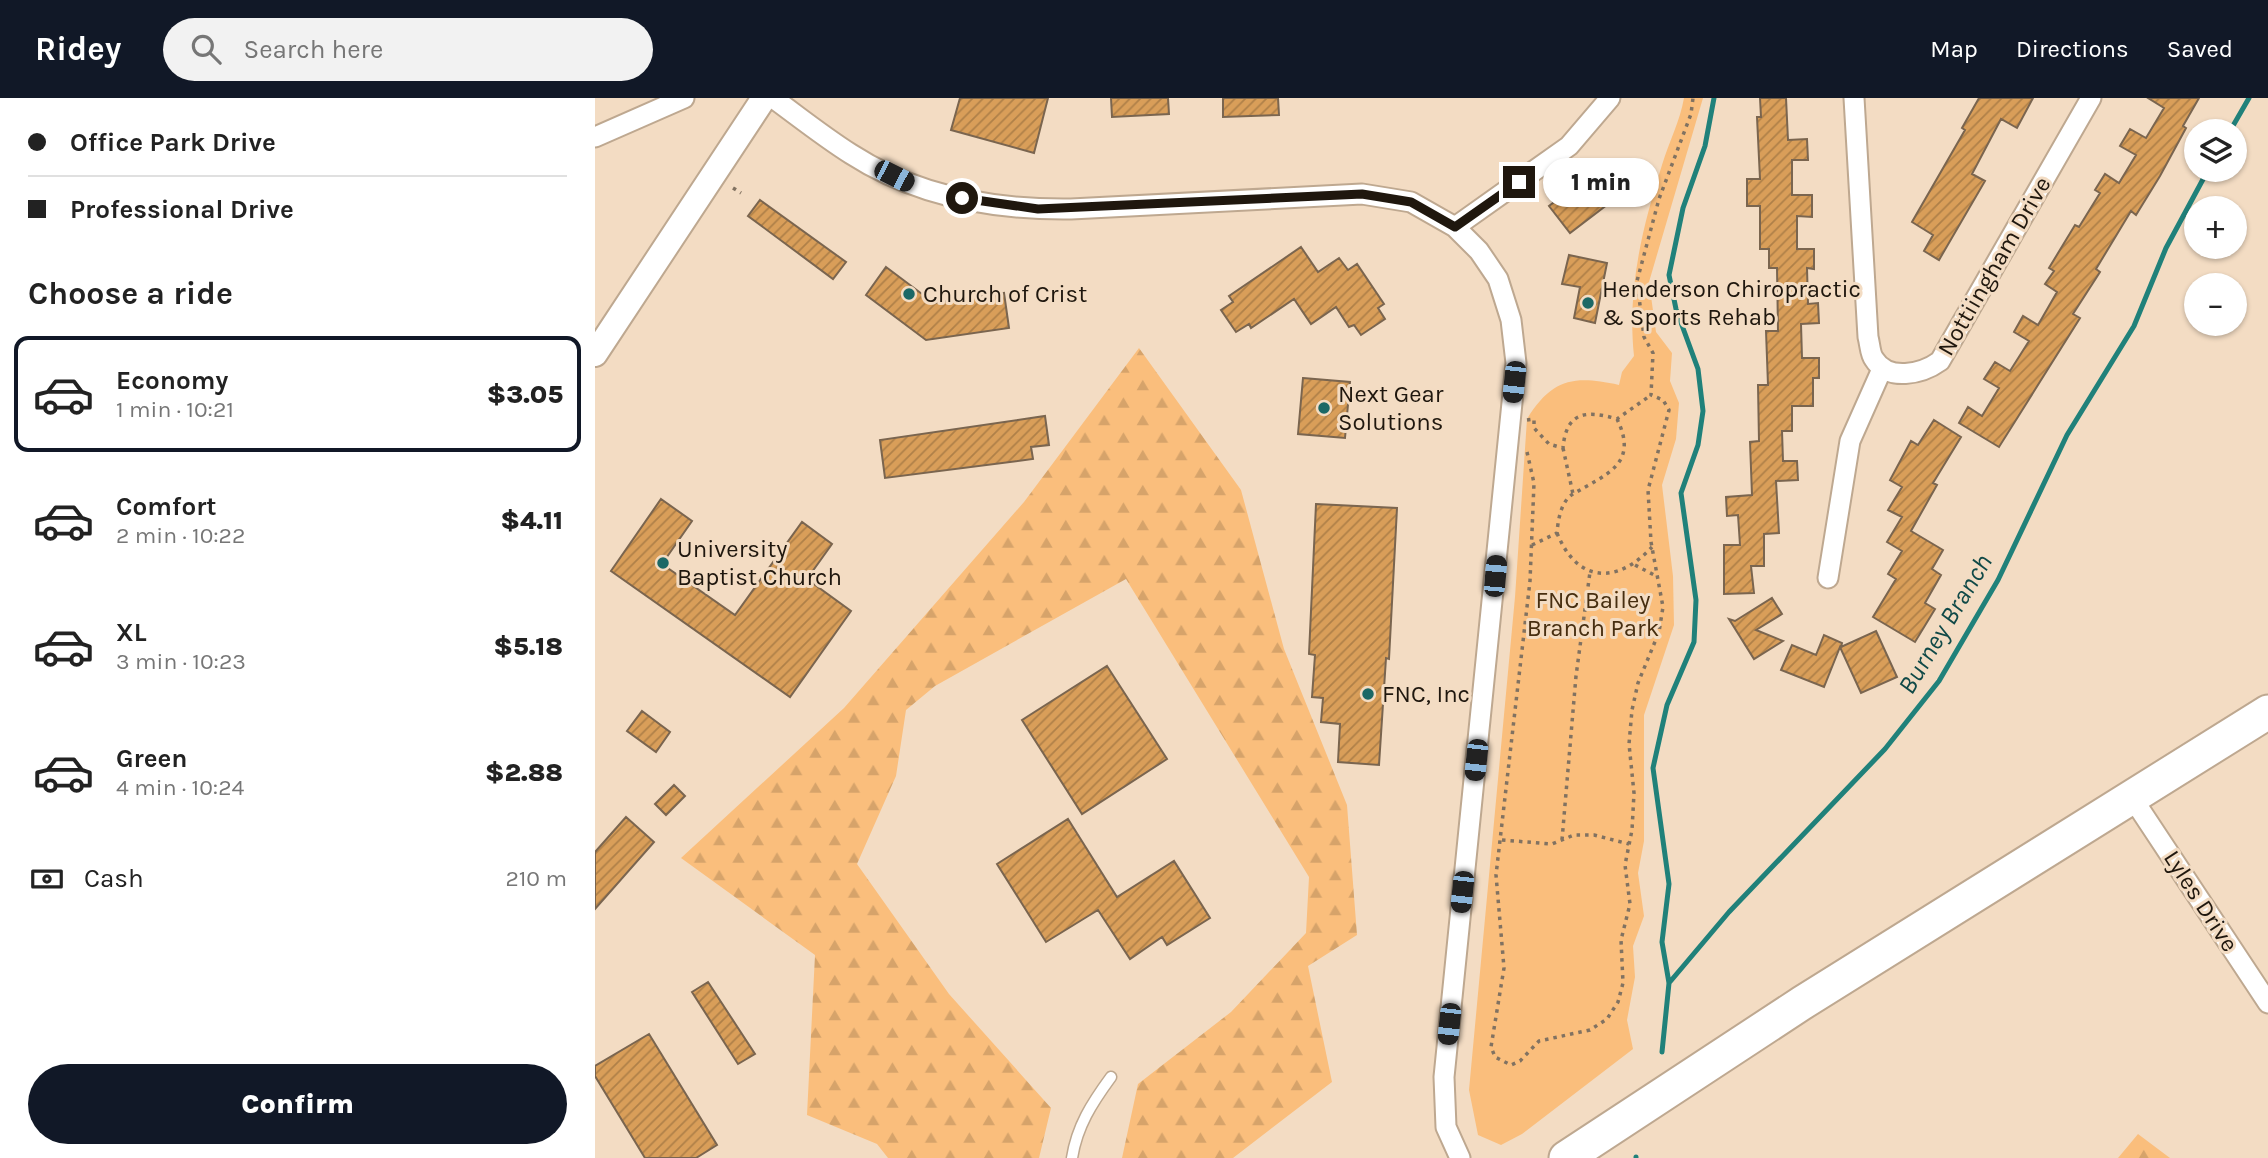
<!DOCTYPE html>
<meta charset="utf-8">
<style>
:root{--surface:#fff;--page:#f2f2f2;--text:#222;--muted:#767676;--line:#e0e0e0;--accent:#111827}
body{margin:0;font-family:Karla,sans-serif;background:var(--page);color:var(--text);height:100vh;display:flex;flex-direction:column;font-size:26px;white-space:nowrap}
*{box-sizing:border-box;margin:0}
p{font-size:23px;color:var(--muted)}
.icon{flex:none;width:38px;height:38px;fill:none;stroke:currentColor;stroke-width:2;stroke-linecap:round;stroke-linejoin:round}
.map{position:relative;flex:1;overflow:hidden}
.panel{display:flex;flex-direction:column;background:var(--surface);width:595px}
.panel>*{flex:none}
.guide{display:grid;align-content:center;height:154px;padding:0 28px;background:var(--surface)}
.controls{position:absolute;left:1589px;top:21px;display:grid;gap:14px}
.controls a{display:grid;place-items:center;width:63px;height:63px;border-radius:50%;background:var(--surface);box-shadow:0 2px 5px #0004;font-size:35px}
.end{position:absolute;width:32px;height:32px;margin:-16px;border:9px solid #1f170e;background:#fff;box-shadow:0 0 0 4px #fff}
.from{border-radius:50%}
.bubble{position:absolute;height:49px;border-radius:24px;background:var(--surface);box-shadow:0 2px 5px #0004;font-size:23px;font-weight:800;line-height:49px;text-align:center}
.car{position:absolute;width:21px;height:42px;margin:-21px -10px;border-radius:9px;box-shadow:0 0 5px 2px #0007;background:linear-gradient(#222 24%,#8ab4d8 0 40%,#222 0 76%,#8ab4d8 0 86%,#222 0)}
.guide b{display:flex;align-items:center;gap:24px;height:66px;font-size:26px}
.guide b+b{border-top:2px solid var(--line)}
.guide i{width:18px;height:18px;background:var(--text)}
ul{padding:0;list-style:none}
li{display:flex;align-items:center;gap:21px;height:116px;margin:0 14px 10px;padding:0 14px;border:4px solid transparent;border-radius:14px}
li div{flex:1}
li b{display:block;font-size:26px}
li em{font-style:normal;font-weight:800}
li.selected{border-color:var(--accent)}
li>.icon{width:63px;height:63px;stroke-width:1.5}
h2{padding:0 28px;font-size:32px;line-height:84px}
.pay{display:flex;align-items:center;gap:18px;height:77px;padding:0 28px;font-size:26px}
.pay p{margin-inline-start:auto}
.primary-button{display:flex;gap:14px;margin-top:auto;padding:14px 28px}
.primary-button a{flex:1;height:80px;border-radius:42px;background:var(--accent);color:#fff;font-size:28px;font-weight:800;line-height:80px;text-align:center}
header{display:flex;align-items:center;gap:42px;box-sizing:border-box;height:98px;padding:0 35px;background:var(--accent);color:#fff}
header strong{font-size:33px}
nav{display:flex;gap:38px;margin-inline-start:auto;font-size:24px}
.search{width:490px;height:63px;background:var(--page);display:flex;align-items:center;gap:18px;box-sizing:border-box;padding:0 24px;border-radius:38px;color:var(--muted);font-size:26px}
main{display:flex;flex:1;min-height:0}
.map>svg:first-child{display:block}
</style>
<header>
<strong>Ridey</strong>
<div class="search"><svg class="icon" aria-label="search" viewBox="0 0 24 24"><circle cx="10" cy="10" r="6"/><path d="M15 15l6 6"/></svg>Search here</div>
<nav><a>Map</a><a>Directions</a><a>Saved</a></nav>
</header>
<main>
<section class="panel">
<div class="guide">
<b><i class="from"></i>Office Park Drive</b>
<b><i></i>Professional Drive</b>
</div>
<h2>Choose a ride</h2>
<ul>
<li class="selected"><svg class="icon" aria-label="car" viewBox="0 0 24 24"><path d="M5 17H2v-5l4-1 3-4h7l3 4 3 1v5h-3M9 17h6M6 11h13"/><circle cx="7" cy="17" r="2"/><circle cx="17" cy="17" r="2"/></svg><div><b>Economy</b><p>1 min · 10:21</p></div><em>$3.05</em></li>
<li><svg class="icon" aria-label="car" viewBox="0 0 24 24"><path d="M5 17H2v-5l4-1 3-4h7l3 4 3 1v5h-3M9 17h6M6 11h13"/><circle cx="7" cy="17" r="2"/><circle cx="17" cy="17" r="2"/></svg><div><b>Comfort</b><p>2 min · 10:22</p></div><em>$4.11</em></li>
<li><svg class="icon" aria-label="car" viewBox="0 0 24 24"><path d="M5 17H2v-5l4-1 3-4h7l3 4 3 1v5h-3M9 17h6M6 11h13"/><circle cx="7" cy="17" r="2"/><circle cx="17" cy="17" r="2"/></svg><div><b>XL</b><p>3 min · 10:23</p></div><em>$5.18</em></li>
<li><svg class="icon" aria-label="car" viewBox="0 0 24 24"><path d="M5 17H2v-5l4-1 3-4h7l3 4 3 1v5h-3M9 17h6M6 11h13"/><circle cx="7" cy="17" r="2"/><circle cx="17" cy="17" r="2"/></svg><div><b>Green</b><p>4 min · 10:24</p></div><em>$2.88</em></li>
</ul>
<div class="pay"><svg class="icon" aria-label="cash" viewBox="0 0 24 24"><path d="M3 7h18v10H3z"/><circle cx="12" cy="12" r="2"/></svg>Cash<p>210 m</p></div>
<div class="primary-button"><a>Confirm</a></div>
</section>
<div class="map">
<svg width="1673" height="1060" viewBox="0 0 1673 1060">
<defs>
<pattern id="forest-firs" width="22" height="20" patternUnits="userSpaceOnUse" patternTransform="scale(1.75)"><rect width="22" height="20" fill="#fabe7c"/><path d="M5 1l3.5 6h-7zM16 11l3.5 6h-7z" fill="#d6a36a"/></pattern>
<pattern id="building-hatch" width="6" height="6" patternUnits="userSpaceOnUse" patternTransform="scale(1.75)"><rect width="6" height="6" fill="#d99e59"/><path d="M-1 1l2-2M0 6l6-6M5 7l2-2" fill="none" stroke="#af8048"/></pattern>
</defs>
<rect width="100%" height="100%" fill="#f3dcc3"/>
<!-- forest -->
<path fill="url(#forest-firs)" d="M544 250 646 392 689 551 752 707 762 837 713 868 737 984 638 1060H527L543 986 636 914 711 835 714 779 531 481 340 588 311 612 301 678 262 766 354 896 456 1010 444 1060H293L282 1046 212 1017 220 857 86 760 249 610 429 404Z
M1543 1036 1575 1060H1523Z"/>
<!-- park -->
<path fill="#fabe7c" d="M1089 0H1108L1054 184 1061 234 1077 255 1075 283 1084 305 1081 341 1067 387 1078 478 1079 527 1049 617V743L1043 775 1049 818 1038 848 1040 879 1032 922 1038 951 927 1036 906 1047 883 1037 874 992 920 499 932 321C957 281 978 277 1024 287L1027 274 1039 258C1032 191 1047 131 1067 67 1074 44 1085 23 1089 0Z"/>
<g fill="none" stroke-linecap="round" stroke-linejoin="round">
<!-- stream -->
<path stroke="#20817a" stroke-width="5" d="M1635 33 1654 0
M1074 885 1134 814 1290 651 1344 583 1403 482 1472 337 1539 228 1571 150 1613 72
M1067 954 1074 885 1067 844 1074 786 1058 670 1072 607 1099 544 1101 502 1086 395 1103 347 1108 313 1103 271 1081 211 1074 177 1088 110 1110 48 1119 0
M1041 1060V1059"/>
</g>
<!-- building -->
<path fill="url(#building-hatch)" stroke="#7a654f" stroke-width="2" d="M365 0H453L439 55 356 32Z
M516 0H573L574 16 517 19Z
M628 0H683L684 17 628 19Z
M1165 0H1191L1193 42 1212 41 1213 62H1197V97H1217V119L1202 118V151H1219V171L1212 170 1213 206 1223 205 1224 225 1206 226 1207 260H1224V280H1218V308H1197V333H1187L1188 363H1202L1203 382 1181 383 1184 435 1169 436V468H1156L1159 495 1129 496V447H1145L1143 417 1132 418 1131 399 1157 397 1155 344 1164 343 1163 287H1173L1171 233H1183L1182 170H1174V151H1165V108H1152V81H1165L1162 19H1166Z
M1384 0H1438L1422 30 1406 21 1377 76 1390 83 1344 162 1329 153 1338 137 1317 124 1370 32 1367 30Z
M1553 0H1604L1588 28 1591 30 1565 78 1541 117 1536 113 1501 171 1505 174 1478 216 1485 220 1404 349 1364 325 1373 309 1387 318 1404 290 1389 281 1400 264 1415 273 1434 243 1419 234 1428 218 1443 227 1462 194 1450 186 1459 173 1454 170 1480 127 1484 129 1505 95 1500 92 1510 76 1524 85 1541 57 1525 48 1535 31 1551 40 1569 10Z
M996 76 1017 103 975 135 954 108Z
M165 102 251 164 238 181 153 118Z
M706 149 723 174 744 160 753 172 762 166 789 206 783 210 790 221 766 237 759 227 754 229 741 209 716 226 699 201 656 230 654 226 641 234 626 212 638 204 634 198Z
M974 157 1012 165 1000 225 979 220 985 189 967 186Z
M291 169 339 205 409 195 414 230 331 242 271 197Z
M708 280 755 284 750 340 703 336Z
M450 318 454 347 436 349 438 361 290 380 285 342Z
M1339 322 1366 339 1338 385 1342 387 1316 433 1348 452 1337 471 1346 477 1330 505 1340 511 1320 544 1278 519 1301 481 1293 476 1307 453 1292 444 1307 419 1293 412 1307 389 1295 382 1316 343 1323 347Z
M66 401 97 423 67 466 140 517 207 424 237 446 212 481 256 513 195 599 16 473Z
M721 406 802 410 794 561 791 560 784 667 743 664 745 626 726 624 728 600 717 599 720 557 714 556Z
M1177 500 1187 516 1161 532 1188 543 1159 561 1134 521 1140 523Z
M1281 533 1302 579 1266 595 1245 549 1229 589 1186 572 1197 547 1221 557 1229 537 1247 545 1246 549Z
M512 568 572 661 487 716 427 622Z
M47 613 75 634 61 654 32 633Z
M79 687 90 698 71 717 60 706Z
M31 719 59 744 0 811V754Z
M473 721 522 799 579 763 615 820 572 847 567 839 535 861 503 812 451 844 402 766Z
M113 884 160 956 143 966 97 894Z
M54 936 122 1047 101 1060H50L0 978V968Z"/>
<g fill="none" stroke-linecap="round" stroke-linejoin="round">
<defs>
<path id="service" d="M477 1060C482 1028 497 1005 516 979"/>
<path id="minor" d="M178 0C204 19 229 39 256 56 321 98 400 112 476 111L767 96 816 104 860 129 884 153 903 181 916 222 921 265 849 979 851 1029 865 1060
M1259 0 1273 239C1275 246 1275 256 1279 261 1293 284 1327 276 1345 263L1496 0
M0 39 89 0
M860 129 974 48 1015 0
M1233 480 1255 343 1287 271
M1538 701 1673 905"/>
<path id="tertiary" d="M0 256 169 0"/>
<path id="trunk" d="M971 1060 1207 905 1673 614"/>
</defs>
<!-- service casing -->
<use href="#service" stroke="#bea890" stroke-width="13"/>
<!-- minor casing -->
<use href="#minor" stroke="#bea890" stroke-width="23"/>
<!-- tertiary casing -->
<use href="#tertiary" stroke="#bea890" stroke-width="28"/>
<!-- trunk casing -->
<use href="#trunk" stroke="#bea890" stroke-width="37"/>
<!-- path -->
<path stroke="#817261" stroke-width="3.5" stroke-dasharray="3.5 5" stroke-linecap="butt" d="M138 90 146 95
M932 322 939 321V330L954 346 968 350C971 313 992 312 1022 321L1056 297
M968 350 978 396
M932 354 939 385 935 483 901 777 909 870 896 949 900 959 916 967 925 963 944 943 995 932 1012 921 1023 904 1028 885 1026 842 1035 806 1030 767 1037 732 1039 695 1034 646 1037 612 1043 585 1064 534 1068 509 1056 444 1053 392 1074 312 1068 302 1056 297 1058 255 1049 239 1042 183 1064 101 1096 16 1098 0
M962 435C982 485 1022 487 1057 449
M937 447 962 435C963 422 966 403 978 396 1012 376 1044 366 1022 321
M1040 467 1063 479
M907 742 957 746 979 737H999L1034 746
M967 742 981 578 995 474"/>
<!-- service -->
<use href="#service" stroke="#fff" stroke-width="10"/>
<!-- minor -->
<use href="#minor" stroke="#fff" stroke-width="19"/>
<!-- tertiary -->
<use href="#tertiary" stroke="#fff" stroke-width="24"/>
<!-- trunk -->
<use href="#trunk" stroke="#fff" stroke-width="33"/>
</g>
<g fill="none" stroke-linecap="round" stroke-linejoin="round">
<!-- route -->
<path stroke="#1f170e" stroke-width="9" d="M367 100 443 111 767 96 816 104 860 129 924 84"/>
</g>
<!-- markers -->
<g fill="#1c6866" stroke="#f3dcc3" stroke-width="2.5">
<circle cx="314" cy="196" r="7"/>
<circle cx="993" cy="205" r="7"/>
<circle cx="729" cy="310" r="7"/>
<circle cx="68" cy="465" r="7"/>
<circle cx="773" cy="596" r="7"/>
</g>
<g text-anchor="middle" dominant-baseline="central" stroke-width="6" stroke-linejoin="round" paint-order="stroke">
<!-- street labels -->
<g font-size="24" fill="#1f170e" stroke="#f3dcc3">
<text transform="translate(1399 168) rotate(-60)">Nottiingham Drive</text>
<text transform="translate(1606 803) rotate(57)">Lyles Drive</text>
</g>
<!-- poi labels -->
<g font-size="24" fill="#1f170e" stroke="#f3dcc3" text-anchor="start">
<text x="1007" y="191">Henderson Chiropractic<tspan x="1007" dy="28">&amp; Sports Rehab</tspan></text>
<text x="328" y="196">Church of Crist</text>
<text x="743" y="296">Next Gear<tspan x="743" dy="28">Solutions</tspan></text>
<text x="82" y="451">University<tspan x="82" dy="28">Baptist Church</tspan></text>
<text x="787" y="596">FNC, Inc</text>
</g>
<!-- park labels -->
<g font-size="24" fill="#472e10" stroke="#f3dcc3">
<text x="998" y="502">FNC Bailey<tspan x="998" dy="28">Branch Park</tspan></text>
</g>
<!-- water labels -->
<g font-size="26" font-style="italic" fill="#104947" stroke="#f3dcc3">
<text transform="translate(1350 526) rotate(-59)">Burney Branch</text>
</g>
</g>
</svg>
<div class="controls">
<a><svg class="icon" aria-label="layers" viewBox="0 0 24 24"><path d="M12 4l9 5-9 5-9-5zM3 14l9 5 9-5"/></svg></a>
<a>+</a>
<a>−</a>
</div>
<i class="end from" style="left:367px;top:100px"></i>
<i class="end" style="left:924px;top:84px"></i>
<div class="bubble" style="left:948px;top:60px;width:116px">1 min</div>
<i class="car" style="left:299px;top:78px;rotate:117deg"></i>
<i class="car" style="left:919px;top:284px;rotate:186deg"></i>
<i class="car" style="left:900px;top:478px;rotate:5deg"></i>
<i class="car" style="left:881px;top:662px;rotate:186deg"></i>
<i class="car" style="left:867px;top:794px;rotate:186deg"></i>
<i class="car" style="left:854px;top:926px;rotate:186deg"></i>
</div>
</main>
